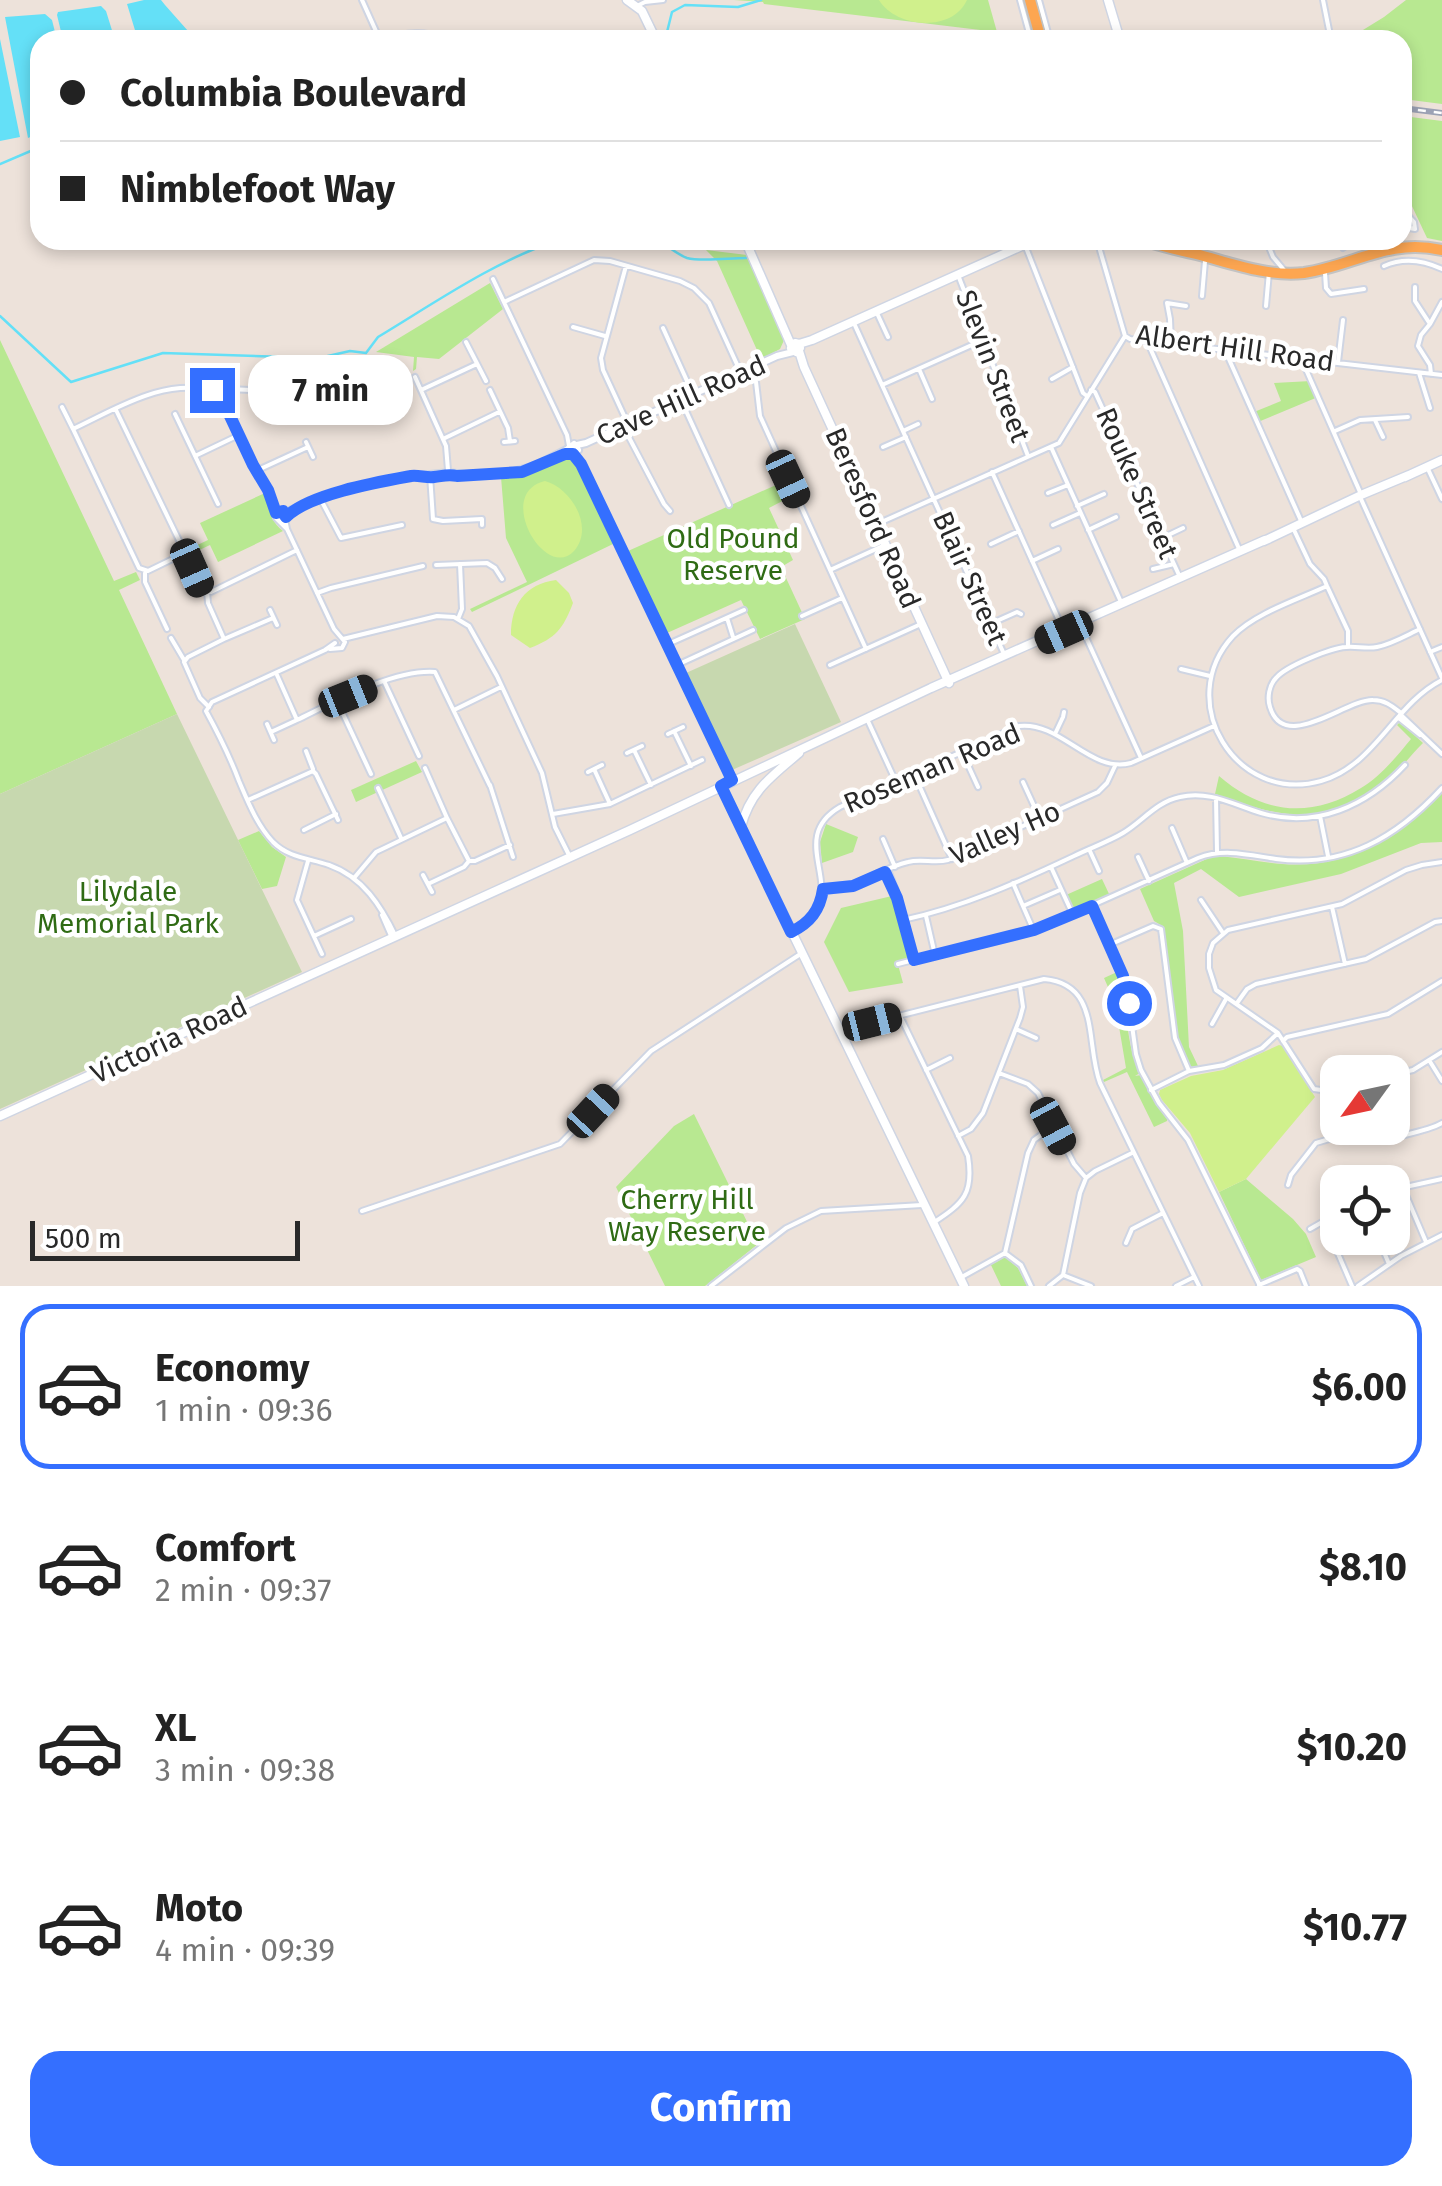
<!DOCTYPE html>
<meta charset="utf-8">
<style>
:root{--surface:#fff;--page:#f6f6f6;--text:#222;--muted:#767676;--line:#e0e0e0;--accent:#346fff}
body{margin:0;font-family:"Fira Sans",sans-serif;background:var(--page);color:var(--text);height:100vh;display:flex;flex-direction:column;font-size:38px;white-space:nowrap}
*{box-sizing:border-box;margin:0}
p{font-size:32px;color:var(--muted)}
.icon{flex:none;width:55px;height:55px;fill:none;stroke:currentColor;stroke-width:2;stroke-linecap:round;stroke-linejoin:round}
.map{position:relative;height:1286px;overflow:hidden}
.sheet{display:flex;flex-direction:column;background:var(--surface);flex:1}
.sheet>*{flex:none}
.guide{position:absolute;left:30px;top:30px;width:1382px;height:220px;border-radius:30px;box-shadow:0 5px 15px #0003;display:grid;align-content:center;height:220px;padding:0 30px;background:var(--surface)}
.needle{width:65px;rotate:237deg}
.fabs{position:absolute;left:1320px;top:1055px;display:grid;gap:20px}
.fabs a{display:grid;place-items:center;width:90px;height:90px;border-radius:20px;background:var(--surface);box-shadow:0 5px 15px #0003;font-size:50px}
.scale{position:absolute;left:30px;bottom:25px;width:270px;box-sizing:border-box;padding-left:10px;border:5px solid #292929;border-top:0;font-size:28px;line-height:35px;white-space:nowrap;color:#292929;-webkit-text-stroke:8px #fff;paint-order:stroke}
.end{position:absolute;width:45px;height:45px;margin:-22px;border:12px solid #346fff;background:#fff;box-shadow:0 0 0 5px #fff}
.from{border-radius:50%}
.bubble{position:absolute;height:70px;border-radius:30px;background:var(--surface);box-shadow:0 5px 15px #0003;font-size:32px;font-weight:700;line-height:70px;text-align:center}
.car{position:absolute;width:30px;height:60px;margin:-30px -15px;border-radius:12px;box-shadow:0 0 8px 2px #0007;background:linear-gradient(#222 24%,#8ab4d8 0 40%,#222 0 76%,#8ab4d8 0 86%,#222 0)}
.guide b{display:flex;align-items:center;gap:35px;height:95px;font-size:38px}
.guide b+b{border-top:2px solid var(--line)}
.guide i{width:25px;height:25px;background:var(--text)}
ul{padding:18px 0 0;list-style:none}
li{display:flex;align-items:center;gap:30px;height:165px;margin:0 20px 15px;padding:0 10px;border:5px solid transparent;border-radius:30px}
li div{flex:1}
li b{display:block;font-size:38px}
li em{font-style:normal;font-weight:700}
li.current{border-color:var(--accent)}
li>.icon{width:90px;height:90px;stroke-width:1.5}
.action{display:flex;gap:20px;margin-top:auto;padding:20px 30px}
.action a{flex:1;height:115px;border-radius:30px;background:var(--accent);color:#fff;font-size:40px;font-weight:700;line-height:115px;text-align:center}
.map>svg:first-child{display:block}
</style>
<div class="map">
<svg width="1442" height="1286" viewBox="0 0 1442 1286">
<rect width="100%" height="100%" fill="#ede2da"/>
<!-- green -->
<path fill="#b8e891" d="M734 0H988L997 32 764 4 763 2Z
M1406 0H1442V104L1403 99 1402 40 1350 38 1384 17Z
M1403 116 1442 121V241L1427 238 1403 187Z
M706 250 747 255 785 338 780 349 761 359 717 261Z
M490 283 503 309 439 359 417 357 416 369 413 371 414 357 376 352Z
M0 340 114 581 136 572 140 580 119 590 177 714 0 794Z
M1311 381 1318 397 1258 422 1254 412 1281 401 1274 383Z
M566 458 572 459 575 463 613 544 472 612 470 609 527 582 506 538 501 477 525 476Z
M785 481 792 496 769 508 793 560 781 567 805 619 760 639 741 600 667 633 628 551Z
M265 493C273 510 267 518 283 531L218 562 210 545 191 554 189 549 208 540 200 523Z
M1400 722 1423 743C1410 756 1399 771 1385 783 1327 830 1278 817 1215 794L1219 776C1263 814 1311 819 1361 788 1380 777 1397 756 1411 739L1397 725Z
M416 761 422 772 356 802 351 790Z
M1442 791V842L1421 843 1341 874 1239 897 1201 869 1174 883 1183 931 1189 1047 1198 1066 1190 1067 1179 1044 1164 927 1154 921 1140 889 1209 858 1219 856C1240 858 1261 862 1282 864 1348 869 1400 838 1442 791Z
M826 824 858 837 853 852 822 863 820 842Z
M259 831 272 847 286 857 277 886 262 889 238 840Z
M1102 879 1110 896 1073 910 1066 895Z
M892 896 913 957 897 961 903 983 849 992 824 942 841 908Z
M1117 972C1129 1004 1124 1042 1140 1073L1135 1076 1141 1075 1158 1107 1167 1118V1121L1154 1127 1127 1072 1104 1082 1103 1080 1126 1068 1115 1003 1104 978Z
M694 1114 758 1244 705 1286H665L616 1187 674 1126Z
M1246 1179 1293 1219 1306 1234 1316 1257 1261 1280 1219 1192Z
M1005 1257 1018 1268 1027 1286H1001L991 1265Z"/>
<!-- cemetery -->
<path fill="#c7d8af" d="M795 624 841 722 732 770 686 673Z
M177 714 302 972 0 1109V794Z"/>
<!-- pitch -->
<path fill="#d0f08c" d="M879 0H967C952 33 896 28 879 0Z
M545 481C571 488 595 527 574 551 545 582 494 493 545 481Z
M556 580 569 593 573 603C563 629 556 638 530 648L511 635C511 605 525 584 556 580Z
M1279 1045 1283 1046 1315 1097 1246 1179 1219 1192 1190 1133 1162 1100 1159 1094 1160 1090 1191 1076 1223 1070Z"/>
<!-- water -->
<path fill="#64e0f7" d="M161 0 165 5 196 40H138L127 4 144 0Z
M101 6 106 11 115 40H63L57 15 58 12Z
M45 14 52 20 57 40H40V133L28 138 5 17Z
M0 39 20 137 0 141Z"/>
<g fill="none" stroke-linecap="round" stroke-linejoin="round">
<!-- stream -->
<path stroke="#64e0f7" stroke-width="2.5" d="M659 37 667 32 672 12 685 5 738 7 761 0
M0 164 40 147
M657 240C667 245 676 254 687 258 701 262 729 258 746 258
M0 316 71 382 163 353 319 358 350 351 366 353 378 337C436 302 493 262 558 240"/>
<defs>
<path id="minor" d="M362 0 380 40
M1020 0 1029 33 1035 34
M1039 0 1050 40
M1323 0 1331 40
M639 5 645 2 663 0
M386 40C411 27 439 36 466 40
M1402 209 1414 222 1415 229 1409 228 1402 215
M1097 240 1125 336
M1266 240 1273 257 1284 270
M1339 240 1343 248
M1025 245 1083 393 1087 396
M626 266 601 358 603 370 627 422
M1384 266C1404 257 1423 260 1442 269
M1325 273 1326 288 1331 294 1364 289
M958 275 1028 456
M493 279 567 435 569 446
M1415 287V301L1430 324 1421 335 1418 346 1430 365 1431 374
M1202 296 1205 261
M504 302 594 260 610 261 680 281 694 288 709 303 740 371
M1266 306 1269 272
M876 311 888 337
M853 321 1004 654
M1430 324 1442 302
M573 327 605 336
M663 328 692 392
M1125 336 1130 339 1442 375
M1147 341 1240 551
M466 342 486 381
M1171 343 1170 319 1167 303 1186 306
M1228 350V357L1302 523
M1303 359 1304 365 1360 492
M1338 362 1343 320
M750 369 756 382 760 416 866 649
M919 369 932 399
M1419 373 1430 408
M415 377 446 446 448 470
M1052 379 1073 367
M882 385 983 340
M421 390 477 364
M490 390 508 428 510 441
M1091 390 1095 392 1179 575
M219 393 228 389 302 392
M273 393 283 416
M681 400 729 505
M62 407 73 429C118 408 166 376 217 392L256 471 268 490 274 502 276 518 287 529
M116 410 204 592H211L297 550
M175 414 218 504
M1375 420 1383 437
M624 428 664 504 670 511
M73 429 139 568 148 571 185 553
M903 431 918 424
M1335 431 1360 420 1408 417
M445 438 499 412
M306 442 313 457
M504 442 515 441
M883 447 906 437
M1051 447 1121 602
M195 456 239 435
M1427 467 1442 499
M258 470 308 447
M513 471 535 465 568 448
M992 472 1062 627
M465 474 522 471 571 453
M430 475 433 519 443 521 482 519V525
M1048 493 1068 485
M320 498 341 538 402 525
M1361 499 1442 678
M1077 506 1104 494
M284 512 328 495 411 476 449 472 464 474
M285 519 287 529 334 629 345 642 342 648 330 649
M877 524 1059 443 1125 336
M1053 525 1080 513
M1088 530 1116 517
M1294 530 1310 564 1324 579 1327 586 1348 631V646
M1162 538 1183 528
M991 544 1019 531
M1032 561 1058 549
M436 565 487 563 495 568 502 579
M1153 569 1174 564
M830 570 885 545
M145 573V582L167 629
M1327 586C1299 599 1255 613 1233 636 1173 701 1236 805 1321 781 1375 766 1394 704 1442 680
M207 591 208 603 224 639 188 657 184 662 200 698 209 707
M317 593 331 588 423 566
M270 610 277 625
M802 616 842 598
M727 618 733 637
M458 619 462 609 460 564
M1079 622 1141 758
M990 624 1017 612 1021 614
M171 638 184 660
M224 639 273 618
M343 639 437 616 454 617 469 626 497 676 542 773 555 827 570 857
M335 643 325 650 212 702 206 711C218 733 230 757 239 781 248 802 257 825 273 842 289 858 309 858 329 865 363 877 381 906 396 937
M666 645 744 610
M1430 652 1442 647
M677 665 753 630
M830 665 921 624
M1181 669 1210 676
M277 675 297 720C334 702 394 669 435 672L490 786
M385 683 419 756
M337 701 371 774
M454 710 501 687
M1401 713C1392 706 1385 700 1373 700 1346 699 1284 754 1270 707 1267 698 1269 685 1276 678 1286 666 1331 648 1346 647 1356 646 1367 649 1377 647 1392 644 1407 635 1420 629
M1402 716 1442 754
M867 719 896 782
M1400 719 1420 735
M267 724 274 740
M674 731 691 766
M271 732 297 720
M668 734 683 727
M1055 734 1063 717 1064 712
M634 750 651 785
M306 751 313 769
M962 752 978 787
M627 753 642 746
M425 768 447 818
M594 769 610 804
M588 772 602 765
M915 776 952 859
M1023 782 1040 819
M490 785 513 857
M378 788 401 838
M1216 798 1217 852
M248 800 313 771 316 774 338 820
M553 814 610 804 702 760
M1320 816 1328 856
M1172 828 1187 863
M304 830 336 814
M883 839 895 867
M1089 849 1099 871
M1138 857 1149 881
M308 861 297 900 322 954
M1051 867 1073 915
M888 870 895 888 913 960
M885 872 895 894
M423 875 432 892
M354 878 376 852 447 818 469 861H475L510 845
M1013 883 1033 929
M428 884 464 867 469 861
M823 889C856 890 878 869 908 862 922 858 934 864 948 860L1098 792 1107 783 1115 766
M1201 900 1223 933
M1023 906 1060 890
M1092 906 1127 990 1136 1054 1141 1070 1159 1103 1188 1140 1260 1286
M1332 907 1345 964
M382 915 392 938
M926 916 935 955
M903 920C963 907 1019 882 1074 856 1090 848 1108 842 1123 833 1143 821 1156 802 1180 797 1209 790 1234 805 1261 813 1316 829 1367 806 1405 765
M791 932C861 897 780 842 840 807L1019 726C1061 721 1090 774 1131 763L1214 726
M314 936 351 919
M1109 945 1153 926 1161 929 1175 1038 1189 1071
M898 964 1048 925 1198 858C1224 848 1249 855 1276 859 1345 868 1397 837 1442 788
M1237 1003 1247 989 1256 984 1366 959 1435 922 1442 921
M900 1016 968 1156C974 1193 964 1203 933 1223
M1212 1024 1226 999
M1016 1029 1036 1038
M839 1031 1044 979C1101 984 1085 1043 1100 1083L1199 1286
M1283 1041 1287 1037 1388 1014 1442 981
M1429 1060 1442 1081
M926 1070 950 1058
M999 1073 1028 1084 1038 1093 1074 1164 1086 1178
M1392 1075 1413 1070 1442 1052
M1338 1087 1321 1090 1314 1089 1278 1033 1216 990 1209 968V954L1213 943 1228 930 1342 904 1406 870 1422 865 1442 862
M1151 1090 1189 1071 1224 1065 1262 1048 1277 1034
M1349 1128C1355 1134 1361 1139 1370 1140 1384 1141 1430 1130 1442 1123
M958 1136 971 1129 983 1113 1020 1018 1023 1007 1020 986
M1288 1185 1291 1175 1316 1143 1353 1132
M1403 1188 1426 1242
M1392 1190 1442 1179
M362 1211 560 1144 651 1051 802 953
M1324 1221 1352 1286
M1310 1229 1324 1221 1338 1208
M1378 1238 1389 1264
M1126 1243 1132 1229 1163 1213
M1005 1253 1021 1265 1031 1286
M1063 1275 1091 1286
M960 1278 1005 1253 1028 1153 1034 1140 1053 1126
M1259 1285 1297 1269 1300 1271 1306 1286
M711 1286 786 1228 821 1211 922 1205
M1049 1286 1063 1275 1080 1193 1086 1178 1095 1171 1132 1153
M1176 1286 1194 1277
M1358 1286 1401 1256 1442 1235"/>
<path id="tertiary" d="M574 444 578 450 573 454 569 448Z
M577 445 586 443 777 356 793 352
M573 454 581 464 732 780"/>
<path id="secondary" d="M627 0 642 11 656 40
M1108 0 1120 40
M745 240 791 345
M795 343 799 344 800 348 796 352 791 348Z
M799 344 812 340 1035 240
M799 351 804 367 949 683
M1405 477 1442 460
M1264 541 1361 495 1409 475
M721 786 964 1286
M741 827C750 791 772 776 799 753
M0 1116 630 830 931 688 1265 540"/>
<path id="trunk" d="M1030 0 1041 40
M1143 240C1160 246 1179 250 1196 254 1231 263 1267 277 1304 273 1354 266 1387 238 1442 250"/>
</defs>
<!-- minor casing -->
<use href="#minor" stroke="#cfd5e3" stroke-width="8"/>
<!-- tertiary casing -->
<use href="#tertiary" stroke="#cfd5e3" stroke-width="10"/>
<!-- secondary casing -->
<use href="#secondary" stroke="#cfd5e3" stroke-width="11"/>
<!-- trunk casing -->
<use href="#trunk" stroke="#c3c3c3" stroke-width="14"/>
<!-- minor -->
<use href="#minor" stroke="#fff" stroke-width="4"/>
<!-- tertiary -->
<use href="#tertiary" stroke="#fff" stroke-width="6"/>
<!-- secondary -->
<use href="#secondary" stroke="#fff" stroke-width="8"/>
<!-- trunk -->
<use href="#trunk" stroke="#fda651" stroke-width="10"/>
<defs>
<path id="rail" d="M1402 108 1442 113"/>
</defs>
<!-- rail casing -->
<use href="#rail" stroke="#9ca2b5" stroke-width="6"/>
<!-- rail -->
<use href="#rail" stroke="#fff" stroke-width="2.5" stroke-dasharray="8" stroke-linecap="butt"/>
</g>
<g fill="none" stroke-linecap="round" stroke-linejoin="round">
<!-- route -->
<path stroke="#346fff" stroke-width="12" d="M212 390 222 399 253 465 268 490 276 513 283 511 286 517C309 494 378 482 411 476 419 475 426 478 434 477 443 476 448 474 457 476L522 472 565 454H573L581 464 732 780 721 786 791 932C810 923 820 910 823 889L853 886 885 872 897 898 914 960 1034 930 1092 906 1123 976 1129 1003"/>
</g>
<g text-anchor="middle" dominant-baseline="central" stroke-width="9" stroke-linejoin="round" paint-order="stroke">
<!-- street labels -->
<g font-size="28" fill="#292929" stroke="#fff">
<text transform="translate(1235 348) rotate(8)">Albert Hill Road</text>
<text transform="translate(993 366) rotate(69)">Slevin Street</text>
<text transform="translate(681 400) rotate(-24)">Cave Hill Road</text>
<text transform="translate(1137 483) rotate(66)">Rouke Street</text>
<text transform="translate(873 518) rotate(66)">Beresford Road</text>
<text transform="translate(970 578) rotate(66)">Blair Street</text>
<text transform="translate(932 768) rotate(-23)">Roseman Road</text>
<text transform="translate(1005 833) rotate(-24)">Valley Ho</text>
<text transform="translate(169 1040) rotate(-25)">Victoria Road</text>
</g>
<!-- park labels -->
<g font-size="28" fill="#2f6b14" stroke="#fff">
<text x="733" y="538">Old Pound<tspan x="733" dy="32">Reserve</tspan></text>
<text x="128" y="891">Lilydale<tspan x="128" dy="32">Memorial Park</tspan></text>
<text x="687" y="1199">Cherry Hill<tspan x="687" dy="32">Way Reserve</tspan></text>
</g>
</g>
</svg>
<div class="fabs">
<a><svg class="needle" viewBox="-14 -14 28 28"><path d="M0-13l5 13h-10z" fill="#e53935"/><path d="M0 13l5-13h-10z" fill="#767676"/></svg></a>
<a><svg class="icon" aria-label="locate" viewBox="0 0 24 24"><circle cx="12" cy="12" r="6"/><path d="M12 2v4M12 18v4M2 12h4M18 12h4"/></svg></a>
</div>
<div class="scale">500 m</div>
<i class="end from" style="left:1129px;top:1003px"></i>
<i class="end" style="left:212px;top:390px"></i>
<div class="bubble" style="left:248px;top:355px;width:165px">7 min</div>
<i class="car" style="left:788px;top:479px;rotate:155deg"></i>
<i class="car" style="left:192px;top:568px;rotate:156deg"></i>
<i class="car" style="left:1064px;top:632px;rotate:246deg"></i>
<i class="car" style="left:348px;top:696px;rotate:68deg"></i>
<i class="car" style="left:872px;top:1022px;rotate:76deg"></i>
<i class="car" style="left:593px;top:1111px;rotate:43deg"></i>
<i class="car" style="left:1053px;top:1126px;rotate:152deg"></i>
<div class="guide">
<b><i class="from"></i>Columbia Boulevard</b>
<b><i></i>Nimblefoot Way</b>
</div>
</div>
<section class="sheet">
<ul>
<li class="current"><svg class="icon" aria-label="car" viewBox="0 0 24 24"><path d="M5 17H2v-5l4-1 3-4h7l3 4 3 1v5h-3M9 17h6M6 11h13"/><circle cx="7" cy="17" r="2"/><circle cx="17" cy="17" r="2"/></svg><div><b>Economy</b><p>1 min · 09:36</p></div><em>$6.00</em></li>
<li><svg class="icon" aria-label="car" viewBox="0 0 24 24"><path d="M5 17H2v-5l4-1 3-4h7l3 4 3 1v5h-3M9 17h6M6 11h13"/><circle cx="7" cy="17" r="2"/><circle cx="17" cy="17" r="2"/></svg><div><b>Comfort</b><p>2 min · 09:37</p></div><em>$8.10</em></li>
<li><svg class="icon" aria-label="car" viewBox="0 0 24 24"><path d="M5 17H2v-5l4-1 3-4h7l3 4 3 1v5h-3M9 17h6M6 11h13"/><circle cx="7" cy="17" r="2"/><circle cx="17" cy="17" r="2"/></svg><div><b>XL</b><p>3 min · 09:38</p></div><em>$10.20</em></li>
<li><svg class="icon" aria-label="car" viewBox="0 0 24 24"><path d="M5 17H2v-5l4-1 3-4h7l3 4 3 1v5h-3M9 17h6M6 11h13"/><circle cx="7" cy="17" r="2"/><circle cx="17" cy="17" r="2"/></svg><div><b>Moto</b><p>4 min · 09:39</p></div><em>$10.77</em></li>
</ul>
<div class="action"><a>Confirm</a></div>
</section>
